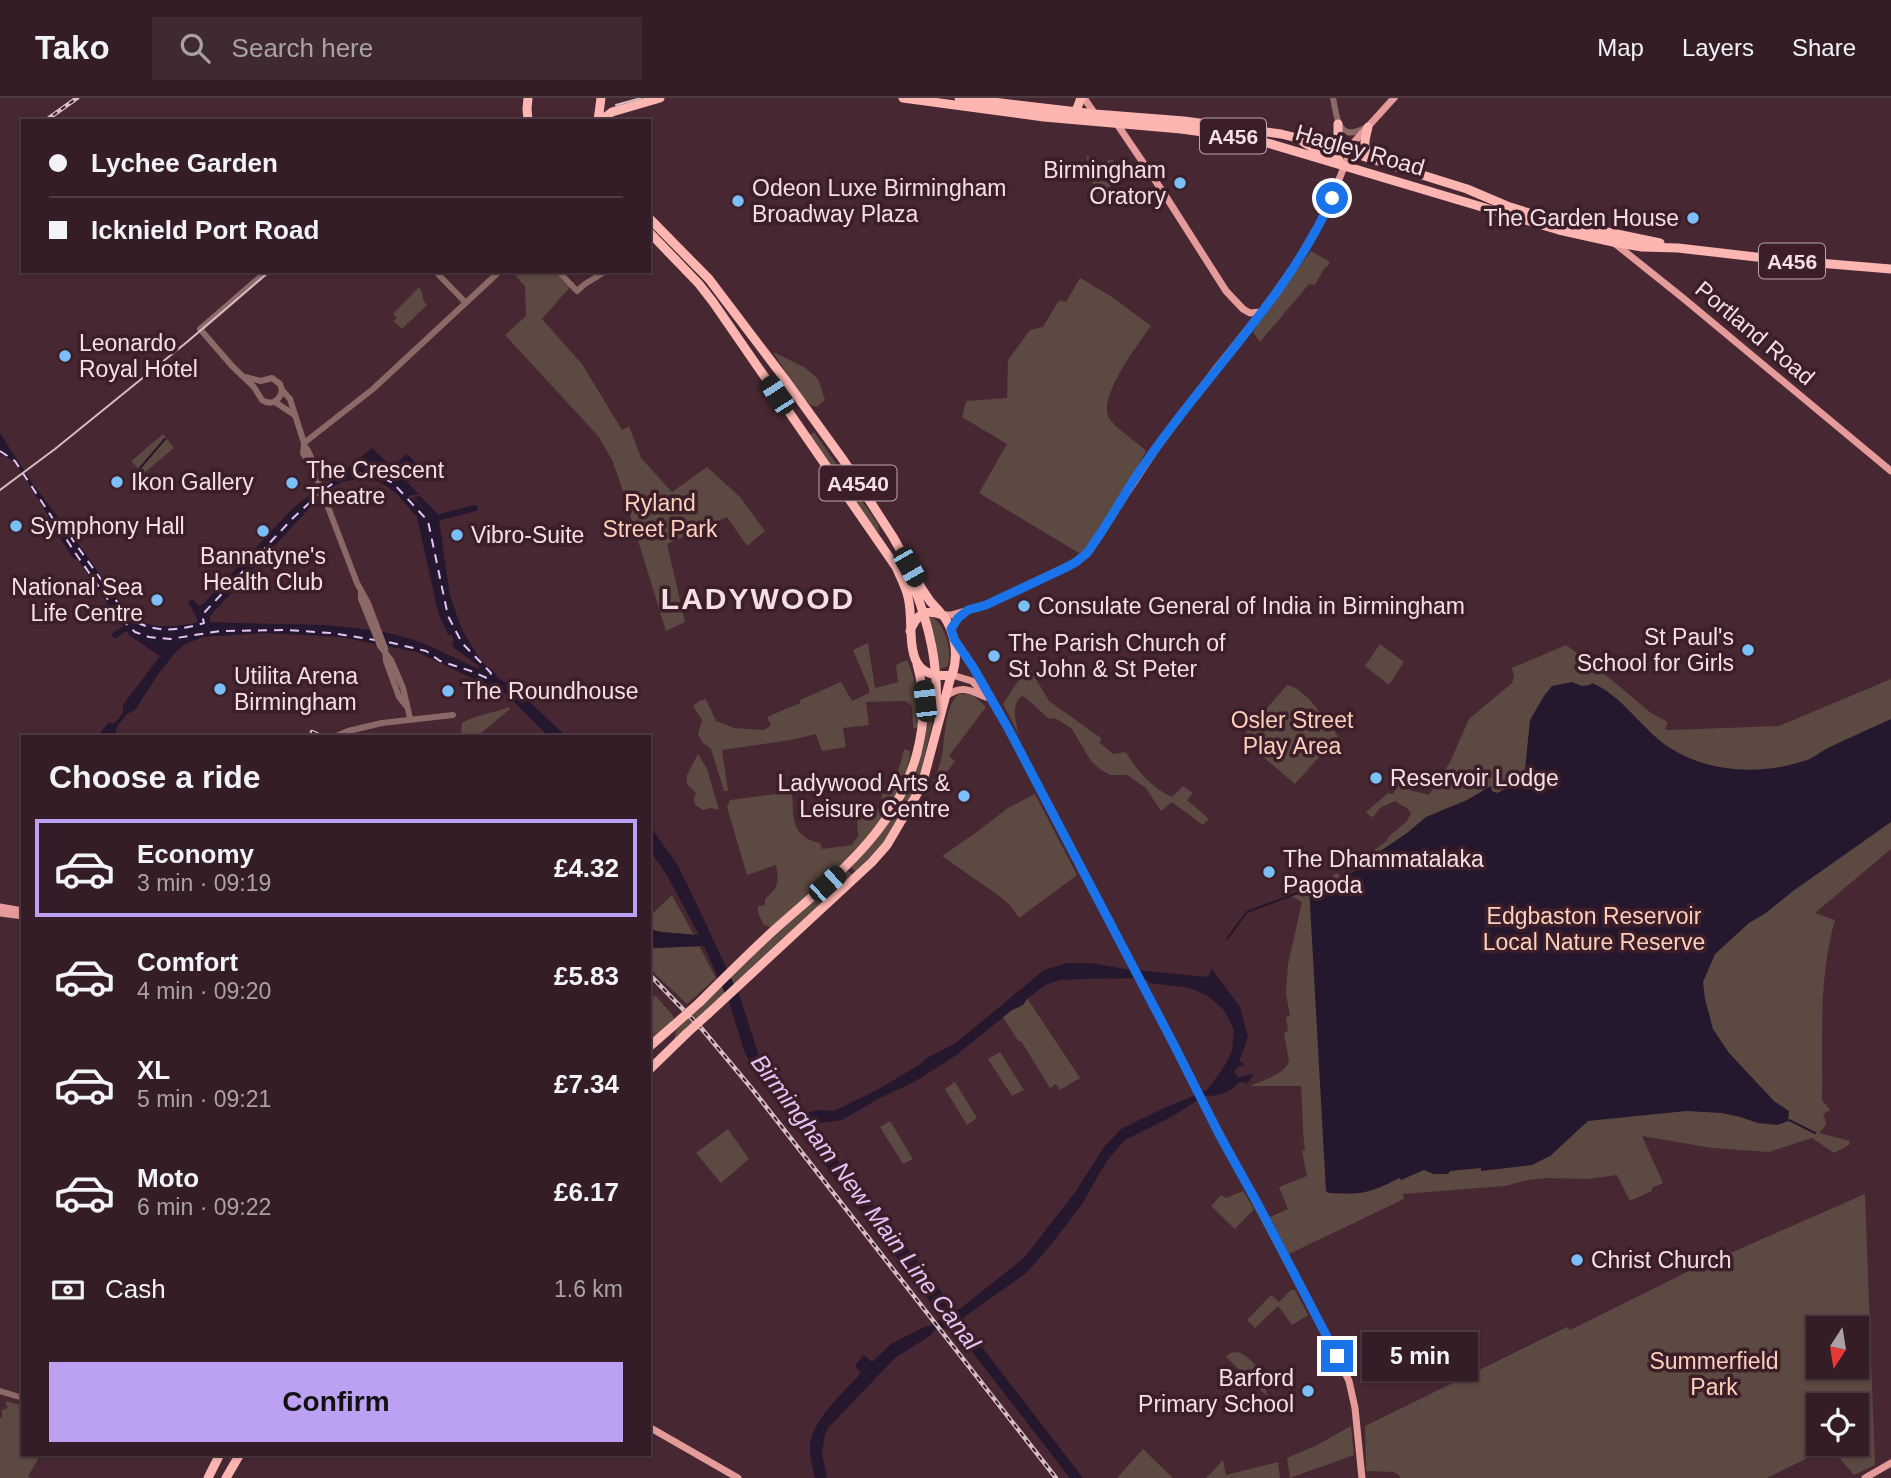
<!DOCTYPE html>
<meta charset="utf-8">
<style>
:root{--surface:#341d26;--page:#3f2a32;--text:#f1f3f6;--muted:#a9a2a7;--line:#4e3b43;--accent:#bca0f2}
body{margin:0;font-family:Arial,sans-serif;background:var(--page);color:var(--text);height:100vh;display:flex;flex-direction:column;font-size:26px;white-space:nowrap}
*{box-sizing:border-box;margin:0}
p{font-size:23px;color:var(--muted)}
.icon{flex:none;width:38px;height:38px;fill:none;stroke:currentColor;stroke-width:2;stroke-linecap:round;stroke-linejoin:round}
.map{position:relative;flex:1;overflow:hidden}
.panel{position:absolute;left:21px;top:637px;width:630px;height:721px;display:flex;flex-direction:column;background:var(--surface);border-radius:0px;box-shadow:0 2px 5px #0004,0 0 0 2px var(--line)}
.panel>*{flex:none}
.guide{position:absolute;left:21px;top:21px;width:630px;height:154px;border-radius:0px;box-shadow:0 2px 5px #0004,0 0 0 2px var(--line);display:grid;align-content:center;height:154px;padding:0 28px;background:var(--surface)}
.needle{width:46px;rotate:192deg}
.fabs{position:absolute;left:1806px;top:1218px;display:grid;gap:14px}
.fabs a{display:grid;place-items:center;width:63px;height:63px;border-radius:0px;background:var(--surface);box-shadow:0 2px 5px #0004,0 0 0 2px var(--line);font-size:35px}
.end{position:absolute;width:32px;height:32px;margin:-16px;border:9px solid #1a73e8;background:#fff;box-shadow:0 0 0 4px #fff}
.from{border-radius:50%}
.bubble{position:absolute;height:49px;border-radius:0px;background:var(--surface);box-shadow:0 2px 5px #0004,0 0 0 2px var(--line);font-size:23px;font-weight:800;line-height:49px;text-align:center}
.car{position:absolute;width:21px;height:42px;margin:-21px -10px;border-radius:9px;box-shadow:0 0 5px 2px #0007;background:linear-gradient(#222 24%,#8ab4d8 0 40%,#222 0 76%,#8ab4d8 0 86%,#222 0)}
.guide b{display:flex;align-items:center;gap:24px;height:66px;font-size:26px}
.guide b+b{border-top:2px solid var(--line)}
.guide i{width:18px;height:18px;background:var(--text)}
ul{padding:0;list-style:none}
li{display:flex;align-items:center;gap:21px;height:98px;margin:0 14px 10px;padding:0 14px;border:4px solid transparent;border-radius:0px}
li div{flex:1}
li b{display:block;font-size:26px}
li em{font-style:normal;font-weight:800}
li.on{border-color:var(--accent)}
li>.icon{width:63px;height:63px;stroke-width:1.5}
h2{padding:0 28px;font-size:32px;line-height:84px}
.pay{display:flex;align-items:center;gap:18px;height:77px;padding:0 28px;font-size:26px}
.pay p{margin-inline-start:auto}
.button{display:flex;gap:14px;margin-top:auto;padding:14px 28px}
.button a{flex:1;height:80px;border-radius:0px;background:var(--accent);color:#111;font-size:28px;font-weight:800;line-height:80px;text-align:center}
header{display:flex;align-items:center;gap:42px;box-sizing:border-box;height:98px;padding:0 35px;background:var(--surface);border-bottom:2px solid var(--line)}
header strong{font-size:33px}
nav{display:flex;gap:38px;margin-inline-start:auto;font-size:24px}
.search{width:490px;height:63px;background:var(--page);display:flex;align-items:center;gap:18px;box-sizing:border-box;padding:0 24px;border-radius:0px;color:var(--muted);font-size:26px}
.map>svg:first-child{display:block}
</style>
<header>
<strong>Tako</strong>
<div class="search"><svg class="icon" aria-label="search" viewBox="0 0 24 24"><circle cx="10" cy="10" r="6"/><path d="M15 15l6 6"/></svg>Search here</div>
<nav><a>Map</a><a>Layers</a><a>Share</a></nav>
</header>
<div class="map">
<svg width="1891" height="1380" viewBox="0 0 1891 1380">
<rect width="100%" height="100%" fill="#462732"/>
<!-- green -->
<path fill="#5c4941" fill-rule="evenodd" d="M1086 57 1094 61 1098 65 1102 66 1107 64 1108 62H1113L1123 80 1099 96 1093 87Z
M1311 153 1330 164 1327 169H1325L1315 187 1309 186 1260 244 1253 234 1257 228Z
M511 173H553L570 189 542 221 582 266 622 332 629 328 641 360 672 394 707 369 740 399 765 433 747 448 727 419 667 446 685 524 666 533 619 381 612 362 599 339 505 237 526 218 525 188Z
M1080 180 1112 199 1151 228C1139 245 1097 299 1109 320 1114 329 1137 344 1146 353L1133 377 1090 445 1084 453 1079 455 979 395 1007 346 962 319 966 303 1007 300 1008 262 1030 232 1043 229 1059 202 1066 204Z
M419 189C424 195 421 201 427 207L402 231 393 223 397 220 393 216Z
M773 254 804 269 818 281 825 302 816 309 810 307 801 298Z
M814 334 878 426 880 435 870 427 808 339Z
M163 336 174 350 143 376 131 363Z
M932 519C946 528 952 552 948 568L941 571 938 567 929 520Z
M868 545 875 590 898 584 896 567 907 562C917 585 922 605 918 630H913L912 608 906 603 866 604 869 627 843 630 846 649 822 653 816 636 791 642 722 652 728 693H724L711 651 702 644 698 636 702 622 693 608 699 603 706 601 716 623 734 630 764 632 771 627 767 619 800 605V602L841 584 852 603 869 595V590L853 552Z
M1380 546 1404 564 1389 587 1365 568Z
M1566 547 1595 568 1651 615 1668 624 1665 631 1669 632 1779 628 1891 581V751L1815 815 1835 822C1818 881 1823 942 1822 1002L1830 1012 1823 1016 1825 1020 1826 1027 1819 1035 1850 1043 1849 1047 1834 1055 1812 1040 1769 1054 1712 1050 1642 1038 1663 1085 1652 1090V1093L1630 1103 1617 1077 1588 1081 1547 1080 1528 1082 1505 1088 1403 1096 1404 1101 1289 1156 1270 1119 1288 1111 1279 1089 1307 1078 1302 1053 1305 1052C1302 1031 1303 1010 1301 988H1250C1263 982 1283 977 1289 964L1284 935 1288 933 1286 919 1290 918 1286 896 1288 866 1302 804 1291 798 1304 795V783L1323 786 1336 775 1344 782 1367 762 1365 759 1388 742 1387 740 1407 723 1411 715 1405 708 1404 709 1395 703 1380 710 1374 718 1371 719 1366 714 1388 695 1393 696 1399 686 1413 693 1429 697 1450 664 1469 621 1512 585 1514 579 1512 570Z
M1028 568 1049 603 1101 640 1100 645 1113 656 1126 654C1136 672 1152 690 1172 699L1183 688 1193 695 1187 702 1209 721 1203 727 1172 704 1161 713 1146 690 1127 677H1110L1101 672 1091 663 1072 631 1055 620 1049 621 1026 600 1022 598C1010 607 1016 624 1019 637L1003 606Z
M927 581 932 583V626L919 683 884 746 856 774 851 769 852 767 879 737 924 643 929 612Z
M1287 587C1306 590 1326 623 1338 638L1295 686 1241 640Z
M959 596 973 597 986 609 949 658 955 663 938 686H935L933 685C937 674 942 662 943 651 945 635 946 606 959 596Z
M509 609 510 611 476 639H461L462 625C475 617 494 615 509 609Z
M904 651 910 653V657L904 685 875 733 774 830 764 827 758 815V808L765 807V801C779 788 779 786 776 767L747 777 727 709 730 702 792 694C794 719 790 739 820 745L822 751 852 747 858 738 856 711 870 710 872 716C884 710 882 700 881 688L892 686 900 667Z
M698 656 707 671 719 712 711 710 703 712 695 707 694 701 696 695 687 686V677Z
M1035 696 1077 777 1019 820 1010 807 1002 800 942 758 974 736 1008 710Z
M846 773 851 775 853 779 674 943 677 929 762 848Z
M672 797 694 837 661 834 649 831V819Z
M649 841 654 850 699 848 716 880 687 906 649 870Z
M649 893 654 899 656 898 674 919V923L649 945Z
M1027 900 1080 980 1060 992 1056 986 1050 990 1021 943 1019 944 1003 919 1012 912 1023 907Z
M1000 954 1024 992 1012 998 988 961Z
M955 984 977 1020 967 1027 945 991Z
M890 1023 913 1061 903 1066 880 1029Z
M728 1031 749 1061 721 1085 696 1055Z
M1243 1093 1254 1111 1235 1131 1211 1108 1221 1097 1226 1100Z
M1865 1096 1875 1367 1854 1377 1830 1349 1767 1380H1400L1399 1377 1394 1374 1366 1373 1365 1328 1567 1229 1570 1232 1689 1173ZM1857 1230V1269H1818V1230ZM1857 1307V1346H1818V1307Z
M1291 1192H1295L1308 1217 1292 1227 1278 1208 1255 1230 1247 1222 1271 1197 1279 1204Z
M1238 1254C1256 1261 1265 1280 1267 1298L1226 1259 1230 1255Z
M5 1303 23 1308V1356H41L28 1378 31 1380H0V1320L2 1319V1312L8 1310Z
M1351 1328 1354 1357 1290 1380 1287 1360 1317 1347Z
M1143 1351 1173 1380H1117Z
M1223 1362 1226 1377 1278 1364 1280 1380H1206Z"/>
<!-- water -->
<path fill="#25172d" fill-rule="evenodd" d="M0 335 32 385 77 444 127 514C147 533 172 529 196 525L198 522 188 504 192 501 200 508 205 504 292 411 307 399 315 397 372 350 392 369 407 356 420 369 407 384 419 396 407 398 411 401 413 400 425 413 414 399 420 398 438 416 450 498 462 532 481 563 495 575 497 579 518 593 567 639H549L506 596 417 554 340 539 265 535 203 539 185 546 175 555 159 575 135 612 127 616 117 628 115 639H97L108 625H115L123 615V607L160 558 130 538 78 462 73 460 50 425 51 422 15 364 0 356ZM357 381 378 383 388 389 397 396 417 419 438 514 448 537 451 536 454 543 452 545 454 550 479 568V571C454 561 431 546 404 539 340 522 276 528 210 524V518L316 403 317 399 341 384Z
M1572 584 1582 588 1590 587 1592 585C1622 597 1642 632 1670 650 1709 675 1761 677 1804 663 1812 661 1820 654 1828 650 1848 640 1870 631 1891 621V724L1793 793 1766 815 1749 825 1715 856 1703 884 1705 901 1713 931 1729 955 1774 1003 1789 1013 1788 1023 1777 1027 1758 1025 1740 1019 1722 1015 1686 1013 1588 1023 1550 1058 1532 1067 1481 1073V1070L1450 1073 1448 1076H1434L1424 1072 1401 1082 1399 1080C1371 1095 1361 1097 1329 1095L1326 1093 1309 788H1316L1325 792 1335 784 1344 782 1367 762 1407 735 1426 719 1467 702 1491 688 1492 693 1497 695 1516 686 1523 677 1525 672 1530 622 1544 598 1552 588Z
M649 727 677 766 691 794 740 899 759 958 802 1016 818 1012 834 1013 879 991 919 967 927 960 956 945 1044 872 1067 865H1091L1125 871 1208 879 1212 871 1240 909 1248 939 1239 964 1243 965 1244 967 1238 969 1234 974 1238 979 1254 976 1246 987 1245 984 1238 985C1231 995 1216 998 1205 998L1171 1019 1125 1042 1106 1064 1082 1106 1067 1126 1045 1154 1026 1175 963 1220 968 1229 991 1261 1083 1380H1070L959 1237C950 1229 945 1230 934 1232L931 1237 895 1260 829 1329 825 1336 822 1355 827 1380H815C813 1369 809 1358 810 1347 813 1321 844 1294 861 1275L855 1268 864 1257 872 1264 891 1246 926 1228H930L941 1221 942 1219 755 976 744 952 730 907 704 848 654 850 649 841V831L661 834 699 837 668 779 649 751ZM1131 880 1146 881 1150 885 1190 890 1208 898 1224 912 1234 932 1232 953 1224 969 1207 992 1162 1011 1121 1031 1104 1049 1076 1093 1024 1160 961 1210 956 1212 806 1022 808 1020 821 1025 842 1022 878 1001 914 984 955 958 1012 912 1023 907 1027 901 1045 887 1060 882 1080 881Z"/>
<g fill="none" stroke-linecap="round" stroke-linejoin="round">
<!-- stream -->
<path stroke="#25172d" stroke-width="2" d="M140 370 165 341
M1227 841 1247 814 1303 793
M1789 1022 1815 1035"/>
<!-- canal -->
<path stroke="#25172d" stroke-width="6" d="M433 421 475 410
M115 537 130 527"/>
<!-- ferry -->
<path stroke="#e5c5f7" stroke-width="2" stroke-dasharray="9 7" stroke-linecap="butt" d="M0 353 15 363 78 459 123 523 135 534 149 539 170 541 220 533 286 532 331 535 375 542
M325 391 342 379 348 376 357 375 378 378 393 385 428 423 448 518 462 545 491 575 489 581 471 573 440 563 426 553 384 543
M71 436 72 441 128 519C153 536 177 533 204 525L202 517 293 420 321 394"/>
<!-- minor -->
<path stroke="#8c6866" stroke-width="6" d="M1333 0C1337 19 1337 45 1365 30
M267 173 200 231 232 268 254 289 262 302C271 308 280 303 282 292
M435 173 465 204
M558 173 577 193 585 186 606 173
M245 279 261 283 272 280 280 286 282 292 290 301 304 345 373 291 500 173
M275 304 293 316
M304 347C311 355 313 364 315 375L357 485 368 505 385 550 386 563 399 599 407 609
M304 347 303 355 314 373
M361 493V501L380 548 391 562 403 590 410 620
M334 639 348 633 382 625 453 617
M0 1293 23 1300"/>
<!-- major -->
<path stroke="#e59b99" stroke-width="7" d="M1084 0 1095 16
M1117 26 1163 94 1226 193 1243 211 1250 215 1261 214
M1613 144 1683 200 1891 373
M943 517H951L986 507 1076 464 1087 455 1156 351 1214 273 1263 212 1295 167 1326 114 1354 44 1394 0
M955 542 973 569 1009 632 1172 943 1203 1004 1337 1258 1349 1283 1355 1310 1362 1380
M952 577 972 583 984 596
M946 598C962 587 969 592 986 599
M0 809 23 813
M0 815 23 818
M649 1329 738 1380
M1865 1380 1891 1365"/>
<!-- highway -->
<path stroke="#fdb5b2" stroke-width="9" d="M528 0 527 11 528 23
M903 0 1044 19 1181 31 1254 41 1559 132 1613 144 1642 149 1678 150 1782 162 1891 171
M959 0 1095 16 1184 23 1281 36 1334 49 1435 81 1467 91 1507 108 1554 123 1660 145
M1076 13 1081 0
M598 23 601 0
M600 23 612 14 660 0
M1368 29C1365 41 1362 49 1370 60
M1300 41C1311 52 1326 53 1339 62
M1324 44H1331L1338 38V26
M649 120 709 181 784 280 844 363 893 439 922 491 930 503 940 514
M649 134 699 186 713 204 896 469C900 478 906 489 908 499 916 530 898 584 952 577 959 557 955 534 943 517 925 510 917 516 910 533
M912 484C930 528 939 569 936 617
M700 904C724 880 748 856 773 833 832 780 895 736 917 655 925 622 926 599 917 566
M708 916 872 764 887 747 917 696 923 683 951 578
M649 949 673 928
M649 972 686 936
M208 1380 220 1356
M226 1380 240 1356"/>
<!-- tram -->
<path stroke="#d5bfc5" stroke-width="2" d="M616 7 641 0
M0 392 55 351 187 244 270 173"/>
<defs>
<path id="rail" d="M45 23 77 0
M312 634 323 639
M649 876 702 931 753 992 1056 1380"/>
</defs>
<!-- rail casing -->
<use href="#rail" stroke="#d5bfc5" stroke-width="4.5"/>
<!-- rail -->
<use href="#rail" stroke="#3b1e28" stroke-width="2" stroke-dasharray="5" stroke-linecap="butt"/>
<!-- highway-bridge -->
<path stroke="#fdb5b2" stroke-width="9" d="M673 928 700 904
M686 936 708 916"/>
</g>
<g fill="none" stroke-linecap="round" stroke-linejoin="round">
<!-- route -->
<path stroke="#1a73e8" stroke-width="9" d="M1332 100C1294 186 1226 256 1170 331 1157 348 1145 365 1133 383 1118 407 1104 432 1087 455L1076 464 1065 470 986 507 968 512 958 520 951 531 954 541 973 569 1009 632 1172 943 1220 1038 1260 1110 1337 1258"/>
</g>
<!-- markers -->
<g fill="#7abff8" stroke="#3b1e28" stroke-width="2.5">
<circle cx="1180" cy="85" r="7"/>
<circle cx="738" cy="103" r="7"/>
<circle cx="1693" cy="120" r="7"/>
<circle cx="65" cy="258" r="7"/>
<circle cx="117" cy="384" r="7"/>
<circle cx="292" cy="385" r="7"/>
<circle cx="16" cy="428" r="7"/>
<circle cx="263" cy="433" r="7"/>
<circle cx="457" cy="437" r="7"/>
<circle cx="157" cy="502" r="7"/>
<circle cx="1024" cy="508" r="7"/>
<circle cx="1748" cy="552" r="7"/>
<circle cx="994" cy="558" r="7"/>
<circle cx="220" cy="591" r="7"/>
<circle cx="448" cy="593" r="7"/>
<circle cx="1376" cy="680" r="7"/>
<circle cx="964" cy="698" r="7"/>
<circle cx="1269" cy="774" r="7"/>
<circle cx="1577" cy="1162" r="7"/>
<circle cx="1308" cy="1293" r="7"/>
</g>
<g text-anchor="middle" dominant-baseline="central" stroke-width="7" stroke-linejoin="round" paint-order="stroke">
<!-- shield labels -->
<g fill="#3b1e28" stroke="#bca5ac" stroke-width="2">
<rect x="1200" y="20.5" width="66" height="35" rx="5"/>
<rect x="1759" y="145.5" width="66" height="35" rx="5"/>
<rect x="819.5" y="367.5" width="77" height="35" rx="5"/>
</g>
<g font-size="21" font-weight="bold" fill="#f3dfe4">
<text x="1233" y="38">A456</text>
<text x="1792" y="163">A456</text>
<text x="858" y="385">A4540</text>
</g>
<!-- street labels -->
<g font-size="23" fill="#f3dfe4" stroke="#3b1e28">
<text transform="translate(1360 52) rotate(16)">Hagley Road</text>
<text transform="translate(1755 235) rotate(40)">Portland Road</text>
</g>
<!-- poi labels -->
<g font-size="23" fill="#f3dfe4" stroke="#3b1e28" text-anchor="start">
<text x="1166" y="72" text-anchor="end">Birmingham<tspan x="1166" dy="26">Oratory</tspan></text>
<text x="752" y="90">Odeon Luxe Birmingham<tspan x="752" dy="26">Broadway Plaza</tspan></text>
<text x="1679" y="120" text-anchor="end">The Garden House</text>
<text x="79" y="245">Leonardo<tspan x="79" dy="26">Royal Hotel</tspan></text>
<text x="306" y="372">The Crescent<tspan x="306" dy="26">Theatre</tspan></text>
<text x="131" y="384">Ikon Gallery</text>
<text x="30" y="428">Symphony Hall</text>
<text x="471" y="437">Vibro-Suite</text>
<text x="263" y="458" text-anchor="middle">Bannatyne's<tspan x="263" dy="26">Health Club</tspan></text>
<text x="143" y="489" text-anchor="end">National Sea<tspan x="143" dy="26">Life Centre</tspan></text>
<text x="1038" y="508">Consulate General of India in Birmingham</text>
<text x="1734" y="539" text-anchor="end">St Paul's<tspan x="1734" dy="26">School for Girls</tspan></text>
<text x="1008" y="545">The Parish Church of<tspan x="1008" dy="26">St John &amp; St Peter</tspan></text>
<text x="234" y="578">Utilita Arena<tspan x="234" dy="26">Birmingham</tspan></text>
<text x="462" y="593">The Roundhouse</text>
<text x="1390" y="680">Reservoir Lodge</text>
<text x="950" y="685" text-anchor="end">Ladywood Arts &amp;<tspan x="950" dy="26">Leisure Centre</tspan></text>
<text x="1283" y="761">The Dhammatalaka<tspan x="1283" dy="26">Pagoda</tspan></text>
<text x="1591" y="1162">Christ Church</text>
<text x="1294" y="1280" text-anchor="end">Barford<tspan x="1294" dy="26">Primary School</tspan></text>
</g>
<!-- park labels -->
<g font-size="23" fill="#fecfbb" stroke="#3b1e28">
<text x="660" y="405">Ryland<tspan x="660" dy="26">Street Park</tspan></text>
<text x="1292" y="622">Osler Street<tspan x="1292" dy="26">Play Area</tspan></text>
<text x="1594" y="818">Edgbaston Reservoir<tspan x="1594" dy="26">Local Nature Reserve</tspan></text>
<text x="1714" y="1263">Summerfield<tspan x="1714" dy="26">Park</tspan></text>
</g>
<!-- water labels -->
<g font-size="24" font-style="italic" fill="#e5c5f7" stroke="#3b1e28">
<text transform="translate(866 1104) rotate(53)">Birmingham New Main Line Canal</text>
</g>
<!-- district labels -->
<g font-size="30" font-weight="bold" letter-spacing="2" fill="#f3dfe4" stroke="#3b1e28">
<text x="758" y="500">LADYWOOD</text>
</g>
</g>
</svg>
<div class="fabs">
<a><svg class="needle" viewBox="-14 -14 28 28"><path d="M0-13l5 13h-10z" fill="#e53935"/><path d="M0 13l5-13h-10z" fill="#a9a2a7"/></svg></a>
<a><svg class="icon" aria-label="locate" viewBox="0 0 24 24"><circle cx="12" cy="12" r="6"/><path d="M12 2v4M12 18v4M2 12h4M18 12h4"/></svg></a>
</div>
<i class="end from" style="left:1332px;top:100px"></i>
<i class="end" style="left:1337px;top:1258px"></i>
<div class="bubble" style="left:1362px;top:1234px;width:116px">5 min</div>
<i class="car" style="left:777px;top:297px;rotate:327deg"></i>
<i class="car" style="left:909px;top:469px;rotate:150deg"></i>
<i class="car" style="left:925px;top:603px;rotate:354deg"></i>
<i class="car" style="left:827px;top:786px;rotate:48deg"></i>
<div class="guide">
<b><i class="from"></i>Lychee Garden</b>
<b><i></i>Icknield Port Road</b>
</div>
<section class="panel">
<h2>Choose a ride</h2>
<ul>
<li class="on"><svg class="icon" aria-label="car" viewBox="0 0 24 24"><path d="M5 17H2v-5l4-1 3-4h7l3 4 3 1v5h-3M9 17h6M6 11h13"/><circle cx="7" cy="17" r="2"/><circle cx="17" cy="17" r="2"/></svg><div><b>Economy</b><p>3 min · 09:19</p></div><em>£4.32</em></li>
<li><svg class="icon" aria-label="car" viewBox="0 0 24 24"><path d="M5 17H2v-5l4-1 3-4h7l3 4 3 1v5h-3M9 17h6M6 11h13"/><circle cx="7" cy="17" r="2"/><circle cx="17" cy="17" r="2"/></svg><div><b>Comfort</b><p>4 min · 09:20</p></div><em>£5.83</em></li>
<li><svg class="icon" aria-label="car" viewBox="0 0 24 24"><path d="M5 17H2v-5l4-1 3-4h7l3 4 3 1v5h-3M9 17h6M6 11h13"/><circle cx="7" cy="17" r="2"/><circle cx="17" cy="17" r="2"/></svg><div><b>XL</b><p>5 min · 09:21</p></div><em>£7.34</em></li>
<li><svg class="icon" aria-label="car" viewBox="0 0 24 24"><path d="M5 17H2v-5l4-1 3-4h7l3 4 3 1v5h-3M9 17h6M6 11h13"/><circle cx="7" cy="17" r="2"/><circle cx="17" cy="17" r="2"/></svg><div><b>Moto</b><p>6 min · 09:22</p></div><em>£6.17</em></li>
</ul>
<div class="pay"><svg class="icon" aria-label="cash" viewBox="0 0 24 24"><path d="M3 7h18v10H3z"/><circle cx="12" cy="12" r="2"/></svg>Cash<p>1.6 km</p></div>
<div class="button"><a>Confirm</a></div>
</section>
</div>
